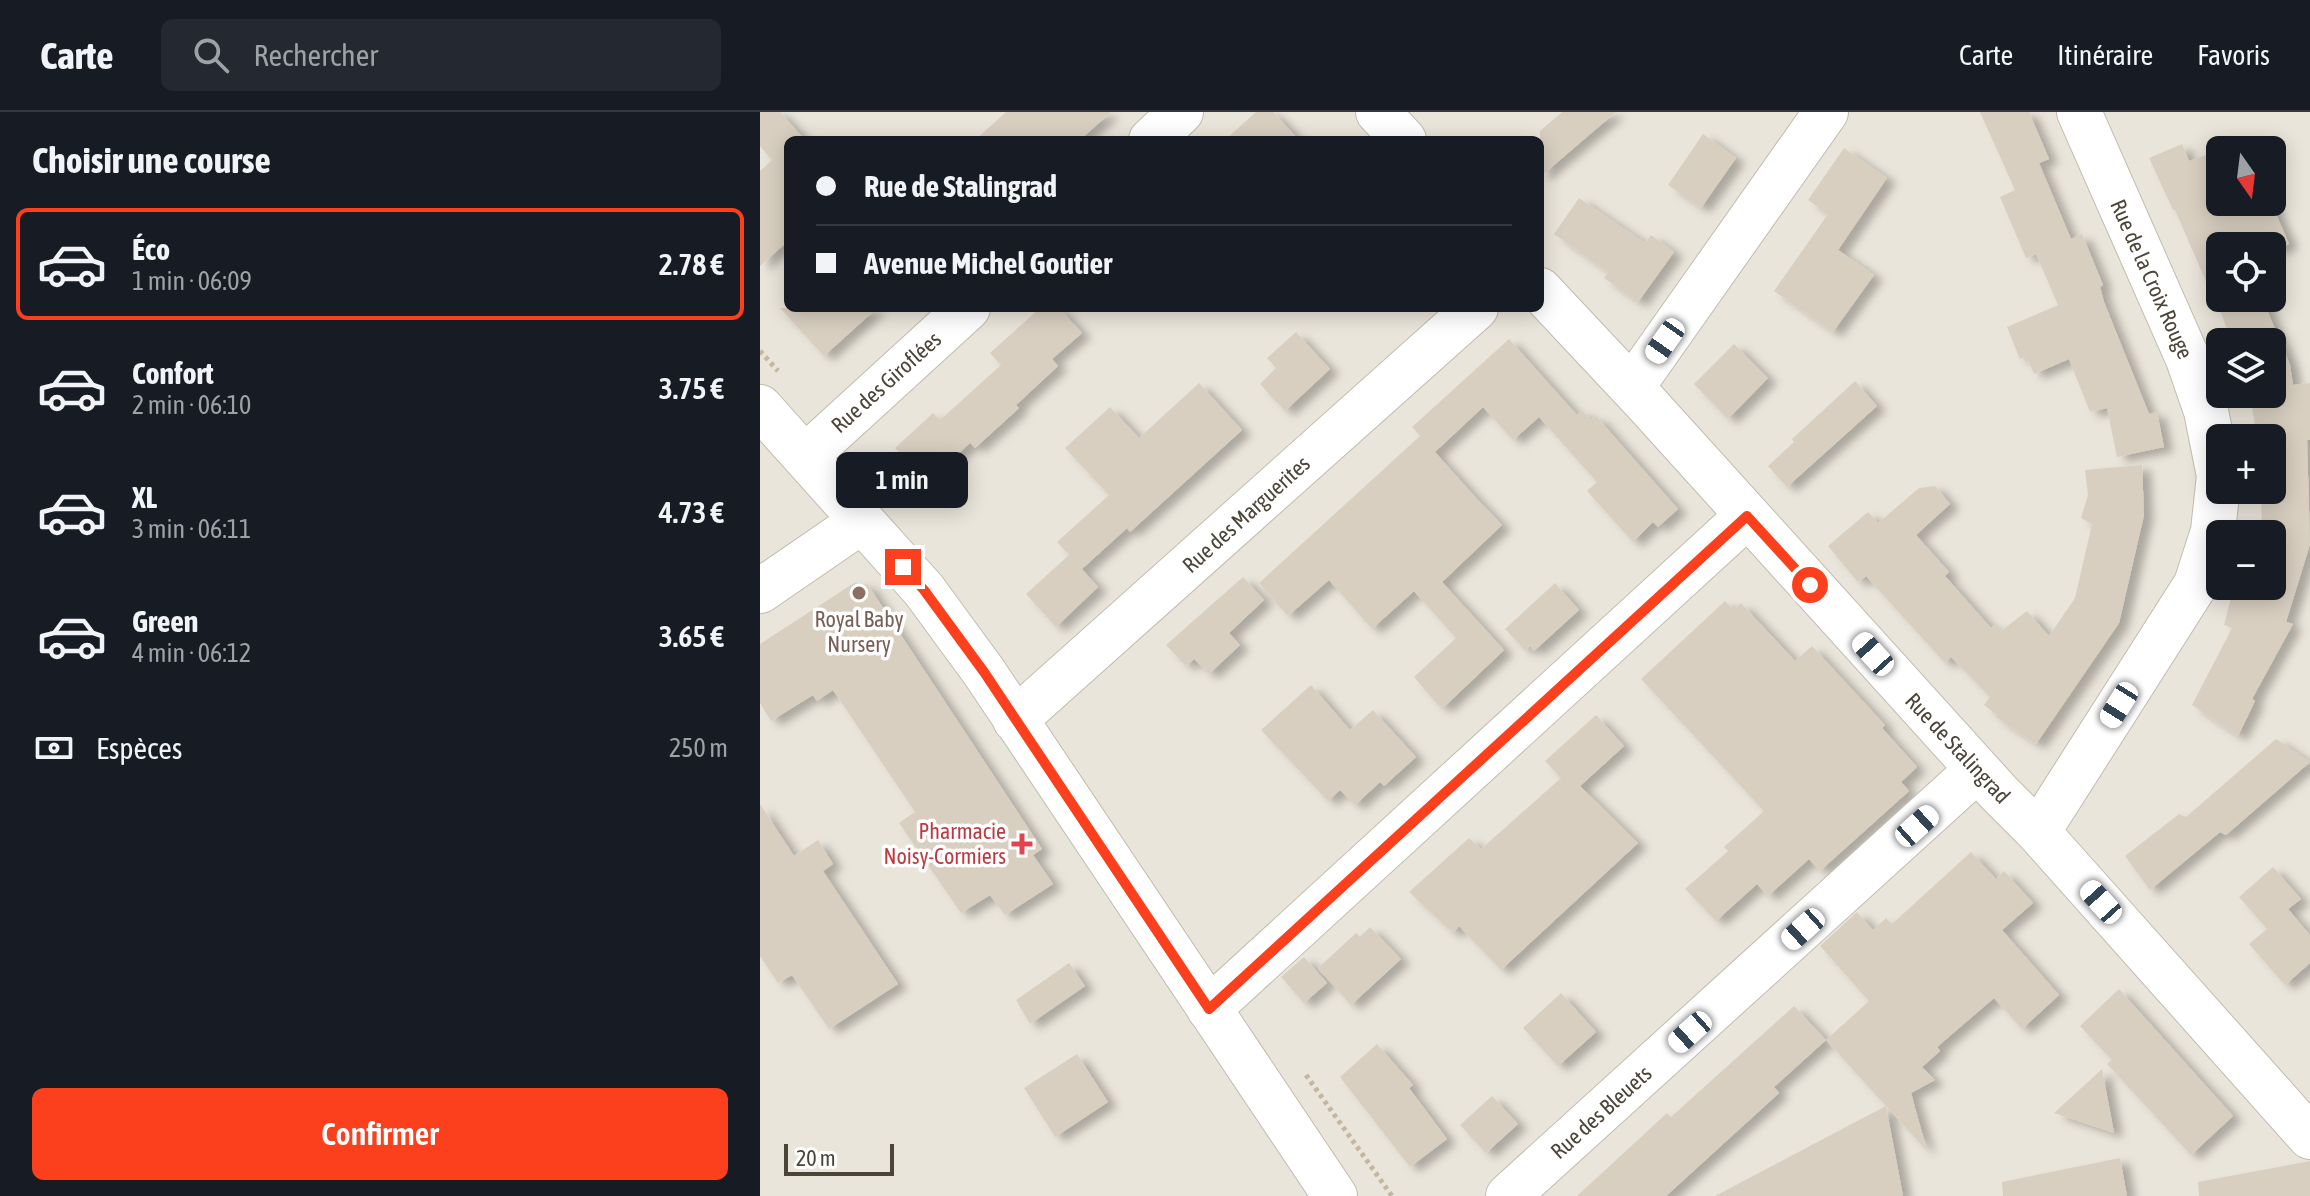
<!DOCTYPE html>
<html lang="fr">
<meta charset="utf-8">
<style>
:root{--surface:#171b24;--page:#242831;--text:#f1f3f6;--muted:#9ea1a6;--line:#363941;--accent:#fc3f1d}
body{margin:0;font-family:"Asap Condensed",sans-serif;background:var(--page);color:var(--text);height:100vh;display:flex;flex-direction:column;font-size:30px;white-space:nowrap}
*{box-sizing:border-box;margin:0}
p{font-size:26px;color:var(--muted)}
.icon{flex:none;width:44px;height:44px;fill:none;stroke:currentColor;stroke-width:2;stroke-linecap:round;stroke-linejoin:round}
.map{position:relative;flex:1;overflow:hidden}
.drawer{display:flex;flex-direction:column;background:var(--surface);width:760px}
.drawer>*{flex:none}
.guide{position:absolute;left:24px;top:24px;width:760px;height:176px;border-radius:12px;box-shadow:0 4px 20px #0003;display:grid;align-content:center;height:176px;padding:0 32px;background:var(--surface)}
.needle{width:52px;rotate:166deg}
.buttons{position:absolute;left:1446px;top:24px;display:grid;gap:16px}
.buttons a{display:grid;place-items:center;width:80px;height:80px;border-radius:12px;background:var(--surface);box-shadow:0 4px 20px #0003;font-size:40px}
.scale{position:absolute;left:24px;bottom:20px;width:110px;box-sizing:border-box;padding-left:8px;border:4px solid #4b4439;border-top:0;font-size:22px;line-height:28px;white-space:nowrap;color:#4b4439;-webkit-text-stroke:6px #fff;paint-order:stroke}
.end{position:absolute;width:36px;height:36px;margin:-18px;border:10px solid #fc3f1d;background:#fff;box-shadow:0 0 0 4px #fff}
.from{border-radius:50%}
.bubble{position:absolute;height:56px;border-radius:12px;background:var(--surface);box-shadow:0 4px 20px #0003;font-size:26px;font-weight:600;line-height:56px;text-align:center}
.car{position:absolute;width:24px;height:48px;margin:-24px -12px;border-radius:10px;box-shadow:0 0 6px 2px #0007;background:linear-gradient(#fff 24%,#345 0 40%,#fff 0 76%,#345 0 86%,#fff 0)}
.guide b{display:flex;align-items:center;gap:28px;height:76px;font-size:30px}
.guide b+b{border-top:2px solid var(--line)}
.guide i{width:20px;height:20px;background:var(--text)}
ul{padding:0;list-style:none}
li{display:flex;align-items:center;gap:24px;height:112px;margin:0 16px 12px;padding:0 16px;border:4px solid transparent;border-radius:12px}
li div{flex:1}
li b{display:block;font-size:30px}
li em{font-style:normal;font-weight:600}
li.current{border-color:var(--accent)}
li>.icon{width:72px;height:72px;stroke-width:1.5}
h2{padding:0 32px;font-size:36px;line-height:96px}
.pay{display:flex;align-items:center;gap:20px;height:88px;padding:0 32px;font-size:30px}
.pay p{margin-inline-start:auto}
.primary-button{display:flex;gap:16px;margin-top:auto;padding:16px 32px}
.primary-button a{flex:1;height:92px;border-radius:12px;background:var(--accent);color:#fff;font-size:32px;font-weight:600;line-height:92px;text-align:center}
header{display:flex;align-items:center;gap:48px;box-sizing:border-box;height:112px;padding:0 40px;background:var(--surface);border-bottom:2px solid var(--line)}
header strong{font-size:38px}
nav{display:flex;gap:44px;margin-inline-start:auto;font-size:28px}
.search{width:560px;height:72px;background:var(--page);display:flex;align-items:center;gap:20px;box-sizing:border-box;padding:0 28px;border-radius:12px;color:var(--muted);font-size:30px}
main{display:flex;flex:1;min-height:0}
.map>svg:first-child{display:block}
</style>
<header>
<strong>Carte</strong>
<div class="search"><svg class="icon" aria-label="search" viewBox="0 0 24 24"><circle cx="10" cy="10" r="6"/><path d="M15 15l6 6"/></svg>Rechercher</div>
<nav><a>Carte</a><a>Itinéraire</a><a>Favoris</a></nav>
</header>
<main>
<section class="drawer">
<h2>Choisir une course</h2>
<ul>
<li class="current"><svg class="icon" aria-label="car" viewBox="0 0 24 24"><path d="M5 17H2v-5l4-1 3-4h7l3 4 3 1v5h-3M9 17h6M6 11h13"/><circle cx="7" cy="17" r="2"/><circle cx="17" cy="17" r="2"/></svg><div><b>Éco</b><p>1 min · 06:09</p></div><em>2.78 €</em></li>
<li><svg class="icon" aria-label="car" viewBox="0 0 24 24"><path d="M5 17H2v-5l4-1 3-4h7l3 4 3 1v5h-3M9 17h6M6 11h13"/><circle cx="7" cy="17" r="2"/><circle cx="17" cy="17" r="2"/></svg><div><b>Confort</b><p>2 min · 06:10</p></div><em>3.75 €</em></li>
<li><svg class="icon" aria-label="car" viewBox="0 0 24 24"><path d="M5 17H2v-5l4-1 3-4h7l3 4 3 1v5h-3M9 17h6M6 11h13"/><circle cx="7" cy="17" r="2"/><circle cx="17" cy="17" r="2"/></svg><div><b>XL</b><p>3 min · 06:11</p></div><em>4.73 €</em></li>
<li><svg class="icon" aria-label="car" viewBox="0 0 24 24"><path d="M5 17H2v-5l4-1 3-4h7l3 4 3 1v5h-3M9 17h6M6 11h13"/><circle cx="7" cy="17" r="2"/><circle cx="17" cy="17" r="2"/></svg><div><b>Green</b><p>4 min · 06:12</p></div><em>3.65 €</em></li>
</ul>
<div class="pay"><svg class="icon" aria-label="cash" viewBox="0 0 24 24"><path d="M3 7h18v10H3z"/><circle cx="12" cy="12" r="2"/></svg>Espèces<p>250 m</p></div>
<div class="primary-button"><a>Confirmer</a></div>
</section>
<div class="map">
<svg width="1550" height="1084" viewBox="0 0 1550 1084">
<defs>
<filter id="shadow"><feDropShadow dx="9" dy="5" stdDeviation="4" flood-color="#0004"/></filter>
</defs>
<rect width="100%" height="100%" fill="#f6f3ec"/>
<!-- residential -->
<path fill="#eae5da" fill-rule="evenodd" d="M0 0H1550V1084H0ZM28 28H780V196H28ZM1460 38H1512V90H1460ZM1460 134H1512V186H1460ZM1460 230H1512V282H1460ZM1460 326H1512V378H1460ZM1460 422H1512V474H1460Z"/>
<!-- building -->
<path fill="#d8cfc1" filter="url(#shadow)" d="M0 0H20L45 28H28V129L0 154V59L12 48 0 34Z
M246 0H351L320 28H215Z
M496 0H513L539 28H465Z
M802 0H856L780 65V19Z
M1220 0H1269L1289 47 1279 51 1311 127 1322 122 1343 173 1340 175 1344 190 1389 302 1397 300 1404 335 1357 345 1347 296 1330 300 1309 247 1274 262 1266 244 1260 247 1247 215 1298 193 1276 142 1266 146 1240 85 1255 78Z
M943 22 976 46 941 96 908 73Z
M1422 32 1429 49 1446 43 1457 67 1460 90H1511L1529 132 1512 139V134H1460V186H1502L1530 253 1533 273 1550 271V328H1547L1550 432 1526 510 1533 512 1492 587 1495 589 1478 624 1432 593 1472 516 1464 513 1474 474H1512V422L1497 421 1502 420 1501 378H1512V326H1497L1490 282H1512V230H1472L1458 193 1452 189 1445 167 1415 98H1413L1389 46Z
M1084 36 1127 66 1078 138 1114 163 1073 220 1014 179 1068 102 1048 88Z
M819 86 885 131 891 123 914 140 878 190 844 166 848 160 794 122Z
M20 196H117L64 244Z
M280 196H299L322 221 292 247 298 254 256 293 259 296 215 336 210 331 166 371 135 336 173 301 180 308 241 253 230 241Z
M536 220 570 257 525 299 500 272 516 256 507 246Z
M749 227 817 303 822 298 831 308 836 304 918 397 898 415 893 410 873 430 827 379 837 370 779 305 753 328 723 295 675 340 665 329 717 387 742 413 682 470 744 538 684 595 678 593 654 565 696 526 654 479 612 517 569 468 528 504 499 471 660 324 652 315Z
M974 232 1008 266 968 307 934 272Z
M1095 269 1117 294 1027 375 1008 354 1034 330 1032 327Z
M439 271 482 318 370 420 367 416 322 457 297 430 349 383 305 336 350 295 379 326Z
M1382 353 1384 403 1359 511 1276 632 1236 605 1237 603 1224 593 1230 585 1191 545 1185 551 1106 464 1098 470 1068 434 1108 400 1118 411 1159 376 1175 374 1190 392 1156 423 1189 460 1185 464 1231 516 1235 513 1241 519 1267 499 1289 524 1315 486 1332 412 1321 406 1328 383 1325 358Z
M309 443 338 475 296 515 266 482Z
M483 465 504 488 469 521 480 533 449 562 434 547 426 554 406 533Z
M94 471 108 473 282 737 273 743 293 772 245 803 230 783 201 801 139 711 155 700 73 578 57 589 53 583 11 609 0 591V532Z
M795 471 819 498 774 539 770 534 765 538 745 517Z
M965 489 974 498 981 491 1035 549 1052 534 1125 613 1122 616 1157 655 1141 670 1149 679 1060 759 1049 747 1008 784 997 772 956 809 925 777 968 739 964 735 1004 699 881 567Z
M551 573 590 618 613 598 656 645 624 674 620 670 595 693 580 678 568 689 501 618Z
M836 603 864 634 820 674 878 731 741 858 699 814 693 821 649 780 709 726 721 737 801 666 785 649Z
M1516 627 1550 650 1466 723 1460 720 1390 778 1365 744 1419 702 1426 705Z
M0 692 34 744 58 728 73 752 63 759 138 872 69 917 32 863 18 871 0 844Z
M1211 740 1236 767 1244 759 1273 791 1242 818 1299 883 1262 917 1234 886 1177 935 1180 939 1162 955 1175 968 1151 981 1167 1039 1066 928 1109 889 1060 834 1097 800 1113 818 1126 806 1132 812Z
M1513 755 1541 787 1528 797 1550 823V851L1525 873 1489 832 1507 817 1479 785Z
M610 815 641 847 591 893 558 856 596 821 600 825Z
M544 845 567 871 544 891 521 865Z
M309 851 325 874 270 912 256 888Z
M1359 877 1473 1004 1431 1043 1347 952 1352 948 1320 914Z
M801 881 836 920 798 954 763 916Z
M1034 894 1066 928 1014 975 1019 981 906 1084H817L907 1001 911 1005Z
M617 932 653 973 649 976 687 1027 650 1055 580 965Z
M317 942 348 990 295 1025 264 976Z
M1342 957 1354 1021 1294 1001Z
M732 984 758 1012 726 1041 700 1013Z
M1126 994 1143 1084H955L1084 1016Z
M1360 1046 1367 1084H1243L1242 1070Z
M1550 1049V1084H1439L1438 1070Z"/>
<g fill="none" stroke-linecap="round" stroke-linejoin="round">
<defs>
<path id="minor" d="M618 0 644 28
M391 28 421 0
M780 178 887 292 1239 681 1278 720 1550 1025
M872 275 1066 0
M0 295 164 478 224 560 575 1084
M45 345 208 196
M0 479 102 409
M255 608 716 196
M1278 720 1436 472 1453 419 1459 364 1446 299 1428 247 1319 0
M449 897 987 404
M748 1084 1217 658"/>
</defs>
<!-- minor casing -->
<use href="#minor" stroke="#c2bbae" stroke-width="46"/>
<!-- path -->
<path stroke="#c4b79f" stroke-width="5" stroke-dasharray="4 4" stroke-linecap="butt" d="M0 239 18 259
M546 963 632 1084"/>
<!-- minor -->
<use href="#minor" stroke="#fff" stroke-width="44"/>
</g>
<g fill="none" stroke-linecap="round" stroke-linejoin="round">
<!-- route -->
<path stroke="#fc3f1d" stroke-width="10" d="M143 455 164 478 224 560 449 897 987 404 1050 473"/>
</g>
<!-- markers -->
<circle fill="#8d6e63" stroke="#fff" stroke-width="3" cx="99" cy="481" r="8"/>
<path fill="#e0444e" stroke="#fff" stroke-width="3" d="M258 720h8v8h8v8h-8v8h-8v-8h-8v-8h8z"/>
<g text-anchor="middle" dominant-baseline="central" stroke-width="7" stroke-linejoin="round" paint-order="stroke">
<!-- street labels -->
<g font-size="22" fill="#4b4439" stroke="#fff">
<text transform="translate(1392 167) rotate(66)">Rue de la Croix Rouge</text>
<text transform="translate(126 270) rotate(-42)">Rue des Giroflées</text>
<text transform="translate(486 402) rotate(-42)">Rue des Marguerites</text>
<text transform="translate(1198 636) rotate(47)">Rue de Stalingrad</text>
<text transform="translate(841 1000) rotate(-42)">Rue des Bleuets</text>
</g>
<!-- education labels -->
<g font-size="22" fill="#785e54" stroke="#fff">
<text x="99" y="507">Royal Baby<tspan x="99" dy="25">Nursery</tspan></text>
</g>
<!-- health labels -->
<g font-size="22" fill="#be3a42" stroke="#fff" text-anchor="end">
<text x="246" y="719">Pharmacie<tspan x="246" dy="25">Noisy-Cormiers</tspan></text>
</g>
</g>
</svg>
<div class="buttons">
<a><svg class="needle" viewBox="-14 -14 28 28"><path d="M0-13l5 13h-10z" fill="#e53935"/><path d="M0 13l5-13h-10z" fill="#9ea1a6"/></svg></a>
<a><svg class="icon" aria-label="locate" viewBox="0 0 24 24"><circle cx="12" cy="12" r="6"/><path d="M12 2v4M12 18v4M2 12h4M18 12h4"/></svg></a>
<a><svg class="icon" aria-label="layers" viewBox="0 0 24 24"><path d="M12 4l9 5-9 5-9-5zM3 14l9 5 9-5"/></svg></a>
<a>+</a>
<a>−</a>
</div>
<div class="scale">20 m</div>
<i class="end from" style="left:1050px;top:473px"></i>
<i class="end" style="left:143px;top:455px"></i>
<div class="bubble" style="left:76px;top:340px;width:132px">1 min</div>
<i class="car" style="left:905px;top:229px;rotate:215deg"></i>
<i class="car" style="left:1113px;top:542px;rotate:318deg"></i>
<i class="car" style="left:1359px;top:593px;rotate:212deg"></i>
<i class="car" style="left:1157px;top:714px;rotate:48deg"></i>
<i class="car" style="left:1341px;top:790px;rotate:318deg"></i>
<i class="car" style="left:1043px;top:817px;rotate:228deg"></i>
<i class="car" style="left:930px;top:920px;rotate:228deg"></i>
<div class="guide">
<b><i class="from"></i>Rue de Stalingrad</b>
<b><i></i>Avenue Michel Goutier</b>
</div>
</div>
</main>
